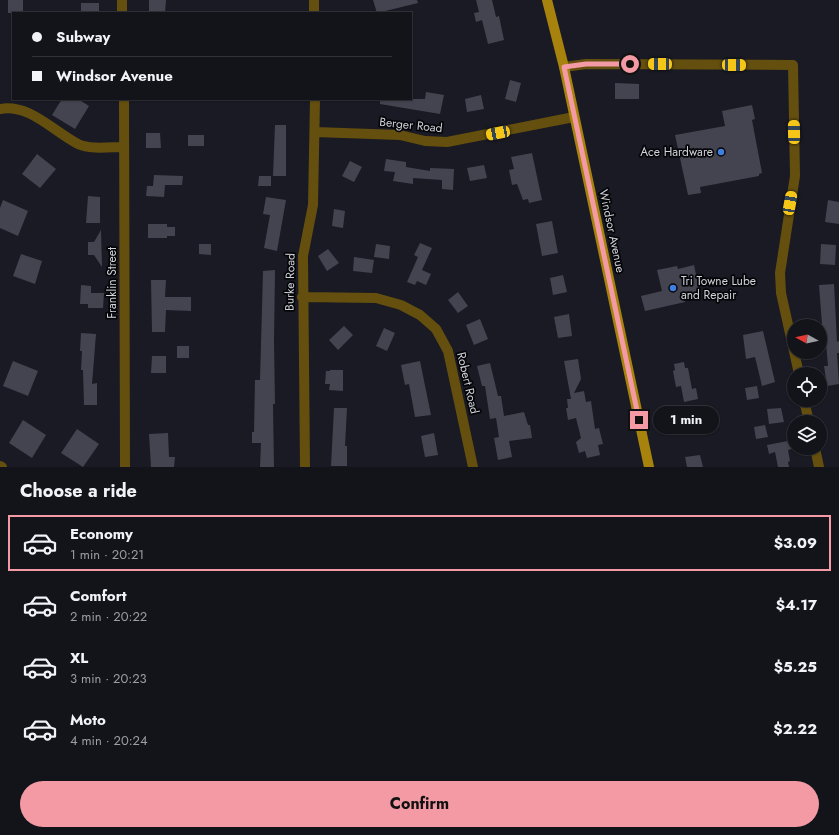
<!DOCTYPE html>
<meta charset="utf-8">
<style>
:root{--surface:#13141a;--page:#1c1d23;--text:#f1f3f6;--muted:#9d9ea2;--line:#323339;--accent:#f49aa4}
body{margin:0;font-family:Jost,sans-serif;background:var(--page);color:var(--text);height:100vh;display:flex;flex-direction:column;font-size:15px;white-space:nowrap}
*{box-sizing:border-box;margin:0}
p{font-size:13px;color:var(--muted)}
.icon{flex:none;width:22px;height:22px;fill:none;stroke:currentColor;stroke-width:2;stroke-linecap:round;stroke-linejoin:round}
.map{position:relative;height:467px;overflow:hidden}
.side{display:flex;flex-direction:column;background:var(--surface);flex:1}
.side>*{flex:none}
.banner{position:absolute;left:12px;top:12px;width:400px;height:88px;border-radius:0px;box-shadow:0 1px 3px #0004,0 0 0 1px var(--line);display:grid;align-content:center;height:88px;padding:0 20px;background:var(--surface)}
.needle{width:26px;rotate:278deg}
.fabs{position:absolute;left:787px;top:319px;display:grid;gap:8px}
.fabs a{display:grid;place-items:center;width:40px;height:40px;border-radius:50%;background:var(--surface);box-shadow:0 1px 3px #0004,0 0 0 1px var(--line);font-size:20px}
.end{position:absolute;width:18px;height:18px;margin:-9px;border:5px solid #f49aa4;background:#111;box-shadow:0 0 0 2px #111}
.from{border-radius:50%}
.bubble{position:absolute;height:28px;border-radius:14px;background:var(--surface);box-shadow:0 1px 3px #0004,0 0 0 1px var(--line);font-size:13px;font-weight:700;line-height:28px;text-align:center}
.car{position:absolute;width:12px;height:24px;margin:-12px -6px;border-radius:5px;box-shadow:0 0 3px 1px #0007;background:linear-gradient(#f5c518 24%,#345 0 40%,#f5c518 0 76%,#345 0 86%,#f5c518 0)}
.banner b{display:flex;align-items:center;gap:14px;height:38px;font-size:15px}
.banner b+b{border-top:1px solid var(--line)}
.banner i{width:10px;height:10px;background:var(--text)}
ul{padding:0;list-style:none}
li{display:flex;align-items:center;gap:12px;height:56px;margin:0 8px 6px;padding:0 12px;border:2px solid transparent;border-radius:0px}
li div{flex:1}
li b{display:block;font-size:15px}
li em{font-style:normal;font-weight:700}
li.active{border-color:var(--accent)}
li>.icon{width:36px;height:36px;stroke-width:1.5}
h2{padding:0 20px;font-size:18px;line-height:48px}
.button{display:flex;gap:8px;margin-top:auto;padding:8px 20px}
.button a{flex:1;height:46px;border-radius:24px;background:var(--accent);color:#111;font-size:16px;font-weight:700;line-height:46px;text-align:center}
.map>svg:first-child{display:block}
</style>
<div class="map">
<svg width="839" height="467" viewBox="0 0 839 467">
<rect width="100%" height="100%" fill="#191a23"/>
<!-- building -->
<path fill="#43444f" d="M8 0H23V13H8Z
M149 0H166L165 13H149Z
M373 0H417L418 3 377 13Z
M476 0H492L496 17 499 16 504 40 488 44 482 20 476 22 474 13 479 12Z
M81 3H99V13H81Z
M510 80 521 83 516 102 505 99Z
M615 83 639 84V99H615Z
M426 92 444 95 440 114 380 104V99H425Z
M481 95 484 109 467 112 465 99Z
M62 99H78L89 106 75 129 52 115Z
M752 105 755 119 752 120 762 173 759 174V176L700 187 701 193 688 195 675 135 725 126 722 111Z
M275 125H286V176H273Z
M146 133H160L161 148H146Z
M188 135H204V146H188Z
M532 153 542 200 529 203 528 199 523 200 517 184 512 185 509 170 514 169 511 157Z
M37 154 56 169 40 188 22 174Z
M386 159 406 162V167L430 171V168L454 169 453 190 442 189V180L413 178V184L393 181 395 172 384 171Z
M350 161 362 167 354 182 342 176Z
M484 165 487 178 470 181 467 168Z
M154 175 183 176 182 185H165L164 197 146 196 147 186H153Z
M259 176H271V186H258Z
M88 196 100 197V223H86Z
M266 197 286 200 277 251 264 248 270 215 263 214Z
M3 200 28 211 18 236 0 228V208Z
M828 200 839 202V224L825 222Z
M334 209 345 211 343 228 332 226Z
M552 221 558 253 542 256 536 224Z
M148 224H167V227H175V236H167V238H148Z
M101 230 102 267 94 255H88V242H94Z
M420 243 432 248 422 270 431 274 426 285 417 281 415 285 407 282 418 257 414 255Z
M199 244H211V255L199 254Z
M376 244 390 246 389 259 374 257Z
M821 244 836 245 835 265 820 264Z
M328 249 339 263 327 271 318 256Z
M21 254 42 261 35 284 13 276Z
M354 257 374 260 372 273 353 271Z
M694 265 700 293 684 297 685 302 645 311 641 296 662 291 657 270 677 266 678 269Z
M275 270 274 341 275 404H273L274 467H260L261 443H252V432H254L255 380H260L263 271Z
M563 275 567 292 553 295 550 278Z
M151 280H166L165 297H191V311L166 310 165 332H152Z
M834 284 837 342 839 341V353H837L839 384 827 386 824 366H828L826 343 821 344 820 324H822L819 285Z
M81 285 91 286V293H104L103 308H88V304H80Z
M458 292 468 306 458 313 448 300Z
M569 314 572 336 558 338 554 317Z
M480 319 488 339 474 345 466 325Z
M344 326 353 335 338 350 329 340Z
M384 328 395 333 387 351 376 346Z
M763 331 775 382 762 386 755 357 746 359 743 335Z
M81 333 96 334 92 384 97 383V405H84L83 370H81L82 351H80Z
M177 346H189V358H177Z
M152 356H166V373H151Z
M578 359 581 379 574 393 584 391 586 402 591 401 595 429 599 428 603 444 598 445 600 455 587 458 585 451 579 453 576 442 581 438 576 418 568 420 566 408H568L567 399H571L564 361Z
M13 361 38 371 28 396 3 386Z
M420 361 431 415 415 417 409 384 405 385 401 365Z
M684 362 685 368H688L692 389 696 388 698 399 684 402 681 386 676 387 673 371 675 370 674 364Z
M490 363 498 396H501L504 416 524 412 528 425H530L532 438 509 441 512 457 498 460 494 438 499 437 496 418 490 419 485 386H482L477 366Z
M330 370H343V391L329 390 330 384H325L326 371H330Z
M757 386 759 398 747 400 745 388Z
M334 408H347L345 446H347V466H331Z
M781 408 784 422 769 424 767 409Z
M691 415 695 432 681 435 677 418Z
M23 420 46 435 32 458 9 443Z
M765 425 768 437 756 439 754 427Z
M77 429 99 444 83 467 61 453Z
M168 433 169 457H175L174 467H151L149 434Z
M434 433 438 455 425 457 421 436Z
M793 440 795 448 788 450 790 461 788 462 789 467H778L775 452 769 454 767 445Z
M700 455 703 467H687L685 457Z"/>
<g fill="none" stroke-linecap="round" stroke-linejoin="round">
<!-- street -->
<path stroke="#644f0e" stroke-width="10" d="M122 0V13
M314 0V13
M564 67 586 64 793 65 795 176 780 273 781 293 799 374
M124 99 125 467
M0 109C29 103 54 132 78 144 91 150 110 147 124 147
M315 132 400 135 425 141 447 142 574 117
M302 297 376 298 401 305 420 315 436 329 448 351 473 467
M804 400 809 422
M815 448 819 467
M0 466 2 467
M305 467 303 256 313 205 315 99"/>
<!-- primary -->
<path stroke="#a7830d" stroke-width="10" d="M547 0 564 67 649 467"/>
</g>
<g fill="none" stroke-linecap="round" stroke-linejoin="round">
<!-- route -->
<path stroke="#f49aa4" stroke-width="5" d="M630 64H586L564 67 639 420"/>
</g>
<!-- markers -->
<g fill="#3f7fe0" stroke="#050609" stroke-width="1.5">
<circle cx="721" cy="152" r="4"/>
<circle cx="673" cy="288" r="4"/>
</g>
<g text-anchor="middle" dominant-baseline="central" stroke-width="3.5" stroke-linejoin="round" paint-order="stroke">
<!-- street labels -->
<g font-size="12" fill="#d1d2d8" stroke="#050609">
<text transform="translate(411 125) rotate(6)">Berger Road</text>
<text transform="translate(612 231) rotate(78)">Windsor Avenue</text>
<text transform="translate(290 282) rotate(-89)">Burke Road</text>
<text transform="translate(112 283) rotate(-90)">Franklin Street</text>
<text transform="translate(468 383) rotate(77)">Robert Road</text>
</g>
<!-- poi labels -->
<g font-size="12" fill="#d1d2d8" stroke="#050609" text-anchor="end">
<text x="713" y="152">Ace Hardware</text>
<text x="681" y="281" text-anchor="start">Tri Towne Lube<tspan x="681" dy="14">and Repair</tspan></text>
</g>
</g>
</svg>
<div class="fabs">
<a><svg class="needle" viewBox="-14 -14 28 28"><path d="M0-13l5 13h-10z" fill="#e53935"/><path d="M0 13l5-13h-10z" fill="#9d9ea2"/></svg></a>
<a><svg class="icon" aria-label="locate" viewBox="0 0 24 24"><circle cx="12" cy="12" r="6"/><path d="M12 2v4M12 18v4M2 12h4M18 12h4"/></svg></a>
<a><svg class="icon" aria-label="layers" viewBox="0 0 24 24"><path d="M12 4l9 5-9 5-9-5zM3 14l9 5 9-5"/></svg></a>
</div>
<i class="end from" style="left:630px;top:64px"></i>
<i class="end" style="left:639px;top:420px"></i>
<div class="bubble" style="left:653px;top:406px;width:66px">1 min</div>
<i class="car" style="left:660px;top:64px;rotate:271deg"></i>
<i class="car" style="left:734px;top:65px;rotate:91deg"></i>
<i class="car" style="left:794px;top:132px;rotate:359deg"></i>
<i class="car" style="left:498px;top:133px;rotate:259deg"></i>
<i class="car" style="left:790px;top:203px;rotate:10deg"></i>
<div class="banner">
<b><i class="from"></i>Subway</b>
<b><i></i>Windsor Avenue</b>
</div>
</div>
<section class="side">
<h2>Choose a ride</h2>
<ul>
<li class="active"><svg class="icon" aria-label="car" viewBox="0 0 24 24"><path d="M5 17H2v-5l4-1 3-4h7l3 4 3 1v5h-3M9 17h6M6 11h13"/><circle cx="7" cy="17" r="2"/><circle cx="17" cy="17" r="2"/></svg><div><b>Economy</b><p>1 min · 20:21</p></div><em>$3.09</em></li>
<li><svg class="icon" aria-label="car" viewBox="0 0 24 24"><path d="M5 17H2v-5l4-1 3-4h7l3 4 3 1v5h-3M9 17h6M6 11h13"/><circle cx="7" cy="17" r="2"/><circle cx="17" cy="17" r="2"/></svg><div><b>Comfort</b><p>2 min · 20:22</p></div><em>$4.17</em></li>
<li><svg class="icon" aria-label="car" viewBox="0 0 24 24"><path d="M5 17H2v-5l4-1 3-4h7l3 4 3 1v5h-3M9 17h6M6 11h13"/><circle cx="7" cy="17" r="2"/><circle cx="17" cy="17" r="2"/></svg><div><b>XL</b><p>3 min · 20:23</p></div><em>$5.25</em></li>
<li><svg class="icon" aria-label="car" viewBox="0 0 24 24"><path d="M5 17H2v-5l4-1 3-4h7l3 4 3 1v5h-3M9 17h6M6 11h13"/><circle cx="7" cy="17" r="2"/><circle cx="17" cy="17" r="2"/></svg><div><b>Moto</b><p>4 min · 20:24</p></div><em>$2.22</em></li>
</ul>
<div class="button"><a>Confirm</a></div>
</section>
